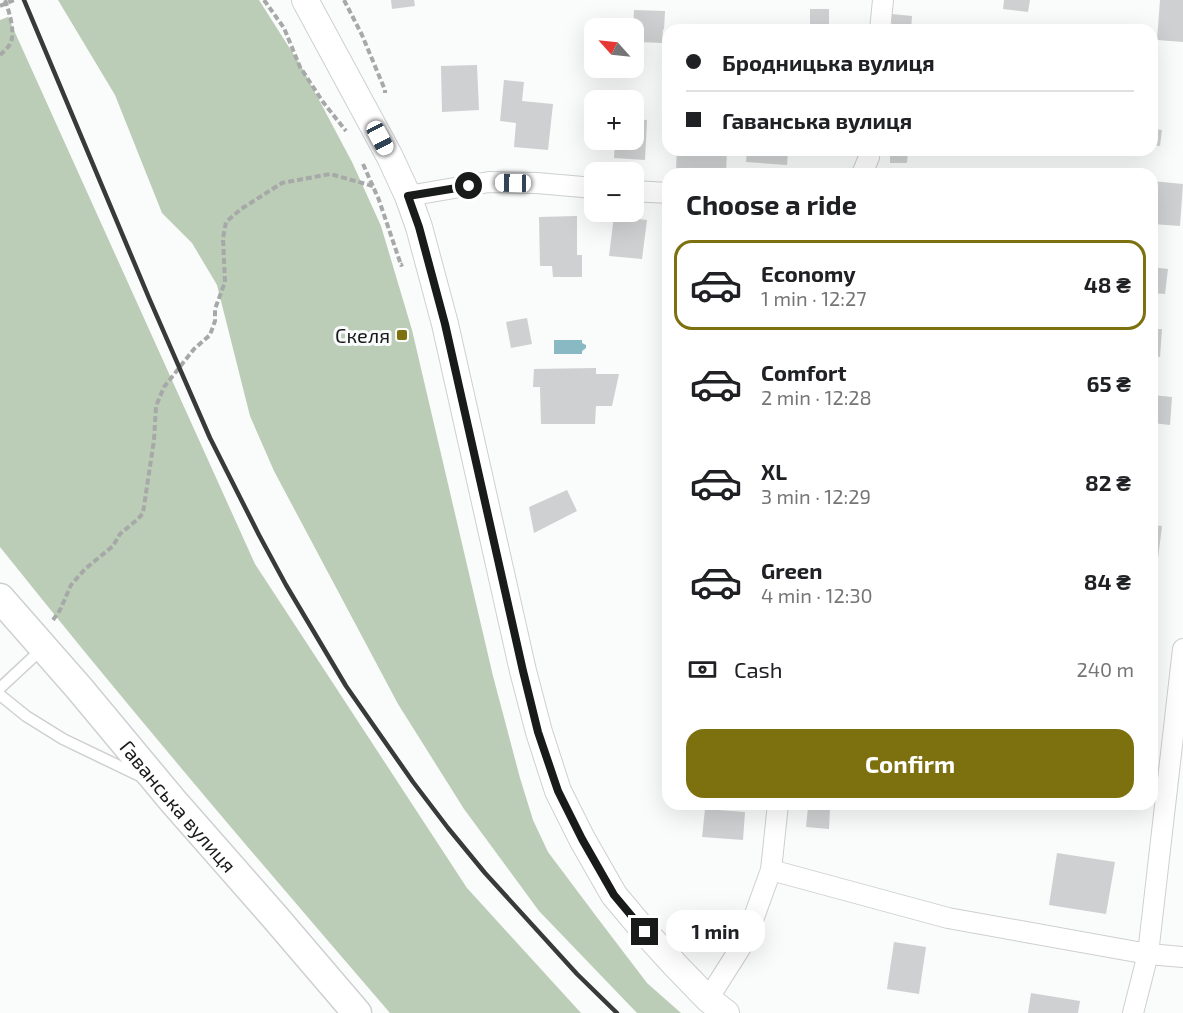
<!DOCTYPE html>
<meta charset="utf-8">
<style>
:root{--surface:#fff;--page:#f2f2f2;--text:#202124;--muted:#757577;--line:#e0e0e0;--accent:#7c700f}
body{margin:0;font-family:"Exo 2",sans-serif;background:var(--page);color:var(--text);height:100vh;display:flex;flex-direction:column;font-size:22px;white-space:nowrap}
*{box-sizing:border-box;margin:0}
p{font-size:20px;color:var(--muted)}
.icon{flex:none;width:33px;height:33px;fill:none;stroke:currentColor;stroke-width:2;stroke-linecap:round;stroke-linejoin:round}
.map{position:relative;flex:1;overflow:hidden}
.side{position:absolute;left:662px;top:168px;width:496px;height:642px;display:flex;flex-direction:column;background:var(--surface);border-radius:18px;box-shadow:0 6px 24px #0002}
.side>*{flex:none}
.hud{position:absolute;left:662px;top:24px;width:496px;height:132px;border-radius:18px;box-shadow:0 6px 24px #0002;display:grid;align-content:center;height:132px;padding:0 24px;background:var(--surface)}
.needle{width:39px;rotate:297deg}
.controls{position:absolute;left:584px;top:18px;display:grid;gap:12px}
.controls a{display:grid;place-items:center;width:60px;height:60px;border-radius:12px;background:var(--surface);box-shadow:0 6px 24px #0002;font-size:30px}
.end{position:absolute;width:27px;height:27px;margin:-14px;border:8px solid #191a1a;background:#fff;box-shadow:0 0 0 3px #fff}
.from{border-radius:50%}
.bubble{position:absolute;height:42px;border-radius:18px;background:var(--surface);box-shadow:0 6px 24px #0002;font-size:20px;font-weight:700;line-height:42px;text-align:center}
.car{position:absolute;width:18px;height:36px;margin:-18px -9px;border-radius:8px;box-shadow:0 0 4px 2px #0007;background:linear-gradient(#fff 24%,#345 0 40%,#fff 0 76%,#345 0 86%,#fff 0)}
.hud b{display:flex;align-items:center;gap:21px;height:57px;font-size:22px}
.hud b+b{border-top:2px solid var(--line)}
.hud i{width:15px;height:15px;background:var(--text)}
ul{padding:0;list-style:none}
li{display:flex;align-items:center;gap:18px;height:90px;margin:0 12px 9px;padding:0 12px;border:3px solid transparent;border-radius:18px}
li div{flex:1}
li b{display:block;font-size:22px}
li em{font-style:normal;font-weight:700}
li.on{border-color:var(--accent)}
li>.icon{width:54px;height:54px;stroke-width:1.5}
h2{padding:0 24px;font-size:27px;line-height:72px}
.pay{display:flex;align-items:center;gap:15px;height:66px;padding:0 24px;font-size:22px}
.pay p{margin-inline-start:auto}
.button{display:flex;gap:12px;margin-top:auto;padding:12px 24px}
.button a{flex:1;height:69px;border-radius:18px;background:var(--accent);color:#fff;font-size:24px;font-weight:700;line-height:69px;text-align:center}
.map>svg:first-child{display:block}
</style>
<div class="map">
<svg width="1183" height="1013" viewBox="0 0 1183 1013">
<rect width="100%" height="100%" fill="#fafbfb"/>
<!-- green -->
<path fill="#bbcdb6" d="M58 0H259L301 66 352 162 381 226 412 330 493 676 520 778 533 820 548 852 596 916 647 983 681 1013H637L539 911 464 809 398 704 274 471 250 416 217 285 192 243 162 213 115 95Z
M8 17 255 564 467 888 581 1013H390C258 860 126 705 0 547V20Z"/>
<!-- water -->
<path fill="#89b9c3" d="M554 340H582V343L586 345V348L582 351V354H554Z"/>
<!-- building -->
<path fill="#cfd0d1" d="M391 0H414L415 6 392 9Z
M1004 0H1030L1028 12 1003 9Z
M1160 0H1183V42L1157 40Z
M810 9H829V30H810Z
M634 10 665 11 664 30 663 29 662 43 640 42 641 28H633Z
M892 14 912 16 911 30H892Z
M477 65 479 110 442 112 441 66Z
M504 80 524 82 522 101 553 104 548 150 514 147 516 123 500 121Z
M633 119 647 120 645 160 614 158 615 140H633Z
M1152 129 1162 130 1160 146 1152 145Z
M677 150H727L726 173 676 170Z
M747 150H788L787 165 746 162Z
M890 150H908L907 163H890Z
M1152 181 1183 184 1180 226 1152 224Z
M577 216V255H582V277H553L552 266H540L539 217Z
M614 216 647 220 642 259 609 256Z
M1152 267 1168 269 1165 294 1152 293Z
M527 318 532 344 511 348 506 322Z
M1152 329H1162L1160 357 1152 356Z
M596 368V374H619L612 406H596L595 424H541L540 387H533L534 369Z
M1152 395 1172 397 1170 425 1152 423Z
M1152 461 1156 462 1154 483H1152Z
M567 490 577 511 534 533 529 507Z
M1152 525 1162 526 1157 566 1152 565Z
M808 807 830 809 829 829 806 827Z
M705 809 745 812 743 840 702 837Z
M1057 853 1115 862 1106 914 1049 905Z
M894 942 926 947 919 994 887 989Z
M1031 993 1080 1001 1078 1013H1028Z"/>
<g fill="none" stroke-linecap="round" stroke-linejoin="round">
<defs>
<path id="service" d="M0 688 43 648
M0 695 26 716 63 739 142 777"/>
<path id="minor" d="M880 30 883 0
M862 174 869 157 870 150
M633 191 668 193
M408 196 489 182 537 183 594 188
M771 870 948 918 1148 954 1183 957
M708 999 746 939 771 870 778 804
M1133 1013 1148 954 1183 649"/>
<path id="tertiary" d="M305 0 390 157 408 196 419 227 445 324 523 671 539 732 558 791 582 839 614 895 645 932 676 966 708 999 726 1013"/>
<g id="secondary">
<path id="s1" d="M0 598 79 688 173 801 274 916 357 1013"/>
</g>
</defs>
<!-- service casing -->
<use href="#service" stroke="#cecfd0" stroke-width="13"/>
<!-- minor casing -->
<use href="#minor" stroke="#cecfd0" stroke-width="22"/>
<!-- tertiary casing -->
<use href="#tertiary" stroke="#cecfd0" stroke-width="28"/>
<!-- secondary casing -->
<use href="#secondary" stroke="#cecfd0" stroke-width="31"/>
<!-- path -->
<path stroke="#a7a8a8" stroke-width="4" stroke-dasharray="6 3" stroke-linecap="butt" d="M264 0 284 28 300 67 323 102 346 131
M344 0 362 35 385 90V93
M0 55C3 52 8 48 10 44 16 33 9 11 5 0
M363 164 379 200 401 265 403 264
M53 620 60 610 71 585 85 569 113 546 120 534 138 519 143 513 154 440 156 406 164 387 194 349 210 335 215 321V309L225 282 223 238 226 222 241 209 282 183 330 174 373 186"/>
<!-- service -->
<use href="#service" stroke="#fff" stroke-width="10"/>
<!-- minor -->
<use href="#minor" stroke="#fff" stroke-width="20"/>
<!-- tertiary -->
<use href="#tertiary" stroke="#fff" stroke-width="26"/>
<!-- secondary -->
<use href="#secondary" stroke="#fff" stroke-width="28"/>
<!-- rail -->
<path stroke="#383939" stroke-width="4.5" d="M24 0 149 298 210 438 259 535 286 585 346 686 413 782 448 828 485 873 577 974 617 1013"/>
<!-- path-bridge -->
<path stroke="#a7a8a8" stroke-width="4" stroke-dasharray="6 3" stroke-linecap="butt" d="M0 6 14 0"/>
</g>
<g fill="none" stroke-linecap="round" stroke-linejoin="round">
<!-- route -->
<path stroke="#191a1a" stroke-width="8" d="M469 186 408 196 419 227 445 324 523 671 538 732 558 791 582 839 614 895 645 932"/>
</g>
<!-- markers -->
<rect fill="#7c700f" stroke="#fafbfb" stroke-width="2" x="396" y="329" width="12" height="12" rx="3"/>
<g text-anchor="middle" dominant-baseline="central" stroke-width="6" stroke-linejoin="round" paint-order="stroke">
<!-- poi labels -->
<g font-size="20" fill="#191a1a" stroke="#fafbfb" text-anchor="end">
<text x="390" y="335">Скеля</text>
</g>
<!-- street labels -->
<g font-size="20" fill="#191a1a" stroke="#fafbfb">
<text stroke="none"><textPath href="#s1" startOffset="274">Гаванська вулиця</textPath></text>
</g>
</g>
</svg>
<div class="controls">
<a><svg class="needle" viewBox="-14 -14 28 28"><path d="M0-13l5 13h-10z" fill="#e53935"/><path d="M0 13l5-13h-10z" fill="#757577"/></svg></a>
<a>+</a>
<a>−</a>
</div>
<i class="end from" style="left:469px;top:186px"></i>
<i class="end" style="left:645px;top:932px"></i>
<div class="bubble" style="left:666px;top:910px;width:99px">1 min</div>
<i class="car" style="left:380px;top:138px;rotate:152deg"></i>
<i class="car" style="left:513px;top:183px;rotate:271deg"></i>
<div class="hud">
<b><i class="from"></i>Бродницька вулиця</b>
<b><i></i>Гаванська вулиця</b>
</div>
<section class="side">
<h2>Choose a ride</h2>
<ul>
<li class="on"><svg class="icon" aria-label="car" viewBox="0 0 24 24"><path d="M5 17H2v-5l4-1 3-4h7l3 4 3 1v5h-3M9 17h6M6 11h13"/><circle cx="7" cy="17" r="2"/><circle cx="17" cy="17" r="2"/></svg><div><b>Economy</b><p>1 min · 12:27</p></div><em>48 ₴</em></li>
<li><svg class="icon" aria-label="car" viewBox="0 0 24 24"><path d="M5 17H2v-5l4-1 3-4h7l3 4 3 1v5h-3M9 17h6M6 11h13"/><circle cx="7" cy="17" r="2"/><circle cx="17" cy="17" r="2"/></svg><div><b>Comfort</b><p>2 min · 12:28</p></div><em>65 ₴</em></li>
<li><svg class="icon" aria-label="car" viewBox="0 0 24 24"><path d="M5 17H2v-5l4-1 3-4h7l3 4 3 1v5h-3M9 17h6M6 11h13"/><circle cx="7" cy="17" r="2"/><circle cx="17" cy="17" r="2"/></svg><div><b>XL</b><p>3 min · 12:29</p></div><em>82 ₴</em></li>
<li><svg class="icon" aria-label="car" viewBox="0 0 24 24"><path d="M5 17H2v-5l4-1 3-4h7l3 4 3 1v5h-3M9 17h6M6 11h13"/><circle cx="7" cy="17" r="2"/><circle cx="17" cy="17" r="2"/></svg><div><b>Green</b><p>4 min · 12:30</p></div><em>84 ₴</em></li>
</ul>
<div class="pay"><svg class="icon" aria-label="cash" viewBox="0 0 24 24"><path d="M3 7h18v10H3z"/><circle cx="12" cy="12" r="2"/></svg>Cash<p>240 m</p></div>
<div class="button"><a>Confirm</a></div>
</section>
</div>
